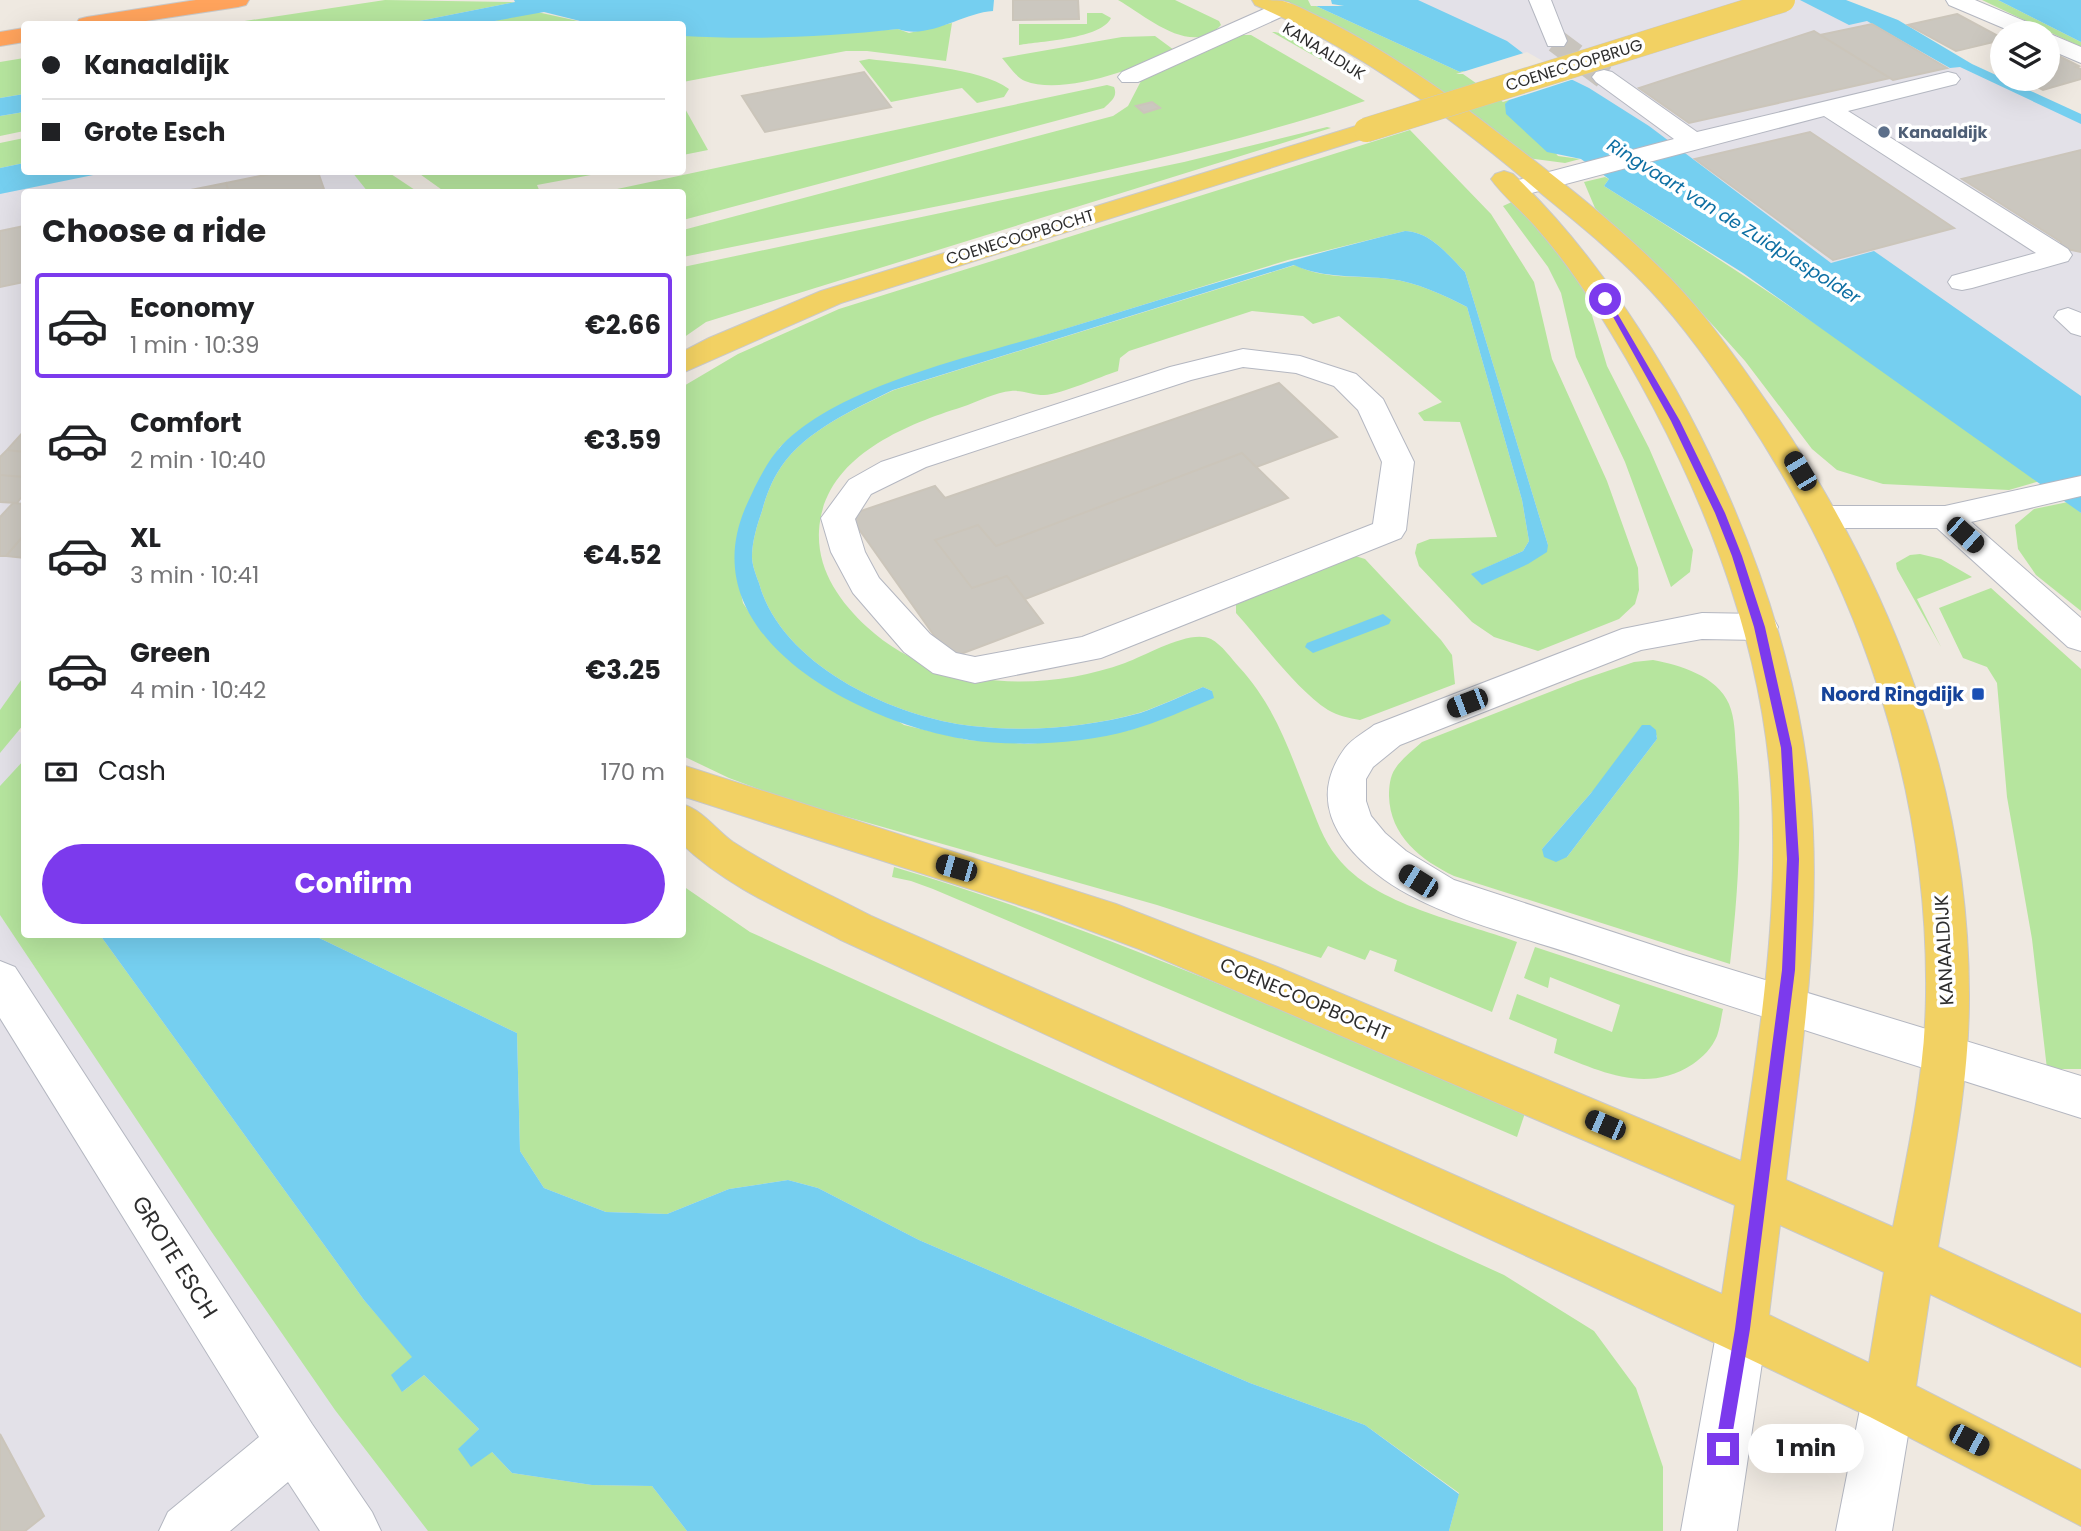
<!DOCTYPE html>
<meta charset="utf-8">
<style>
:root{--surface:#fff;--page:#f6f6f6;--text:#202124;--muted:#757577;--line:#e0e0e0;--accent:#7c3aed}
body{margin:0;font-family:Poppins,sans-serif;background:var(--page);color:var(--text);height:100vh;display:flex;flex-direction:column;font-size:26px;white-space:nowrap}
*{box-sizing:border-box;margin:0}
p{font-size:23px;color:var(--muted)}
.icon{flex:none;width:38px;height:38px;fill:none;stroke:currentColor;stroke-width:2;stroke-linecap:round;stroke-linejoin:round}
.map{position:relative;flex:1;overflow:hidden}
.sheet{position:absolute;left:21px;top:189px;width:665px;height:749px;display:flex;flex-direction:column;background:var(--surface);border-radius:7px;box-shadow:0 7px 28px #0002}
.sheet>*{flex:none}
.banner{position:absolute;left:21px;top:21px;width:665px;height:154px;border-radius:7px;box-shadow:0 7px 28px #0002;display:grid;align-content:center;height:154px;padding:0 21px;background:var(--surface)}
.fabs{position:absolute;left:1990px;top:21px;display:grid;gap:14px}
.fabs a{display:grid;place-items:center;width:70px;height:70px;border-radius:50%;background:var(--surface);box-shadow:0 7px 28px #0002;font-size:35px}
.end{position:absolute;width:32px;height:32px;margin:-16px;border:9px solid #7c3aed;background:#fff;box-shadow:0 0 0 4px #fff}
.from{border-radius:50%}
.bubble{position:absolute;height:49px;border-radius:24px;background:var(--surface);box-shadow:0 7px 28px #0002;font-size:23px;font-weight:700;line-height:49px;text-align:center}
.car{position:absolute;width:21px;height:42px;margin:-21px -10px;border-radius:9px;box-shadow:0 0 5px 2px #0007;background:linear-gradient(#222 24%,#8ab4d8 0 40%,#222 0 76%,#8ab4d8 0 86%,#222 0)}
.banner b{display:flex;align-items:center;gap:24px;height:66px;font-size:26px}
.banner b+b{border-top:2px solid var(--line)}
.banner i{width:18px;height:18px;background:var(--text)}
ul{padding:0;list-style:none}
li{display:flex;align-items:center;gap:21px;height:105px;margin:0 14px 10px;padding:0 7px;border:4px solid transparent;border-radius:7px}
li div{flex:1}
li b{display:block;font-size:26px}
li em{font-style:normal;font-weight:700}
li.on{border-color:var(--accent)}
li>.icon{width:63px;height:63px;stroke-width:1.5}
h2{padding:0 21px;font-size:32px;line-height:84px}
.pay{display:flex;align-items:center;gap:18px;height:77px;padding:0 21px;font-size:26px}
.pay p{margin-inline-start:auto}
.cta{display:flex;gap:14px;margin-top:auto;padding:14px 21px}
.cta a{flex:1;height:80px;border-radius:42px;background:var(--accent);color:#fff;font-size:28px;font-weight:700;line-height:80px;text-align:center}
.map>svg:first-child{display:block}
</style>
<div class="map">
<svg width="2081" height="1531" viewBox="0 0 2081 1531">
<rect width="100%" height="100%" fill="#efe9e1"/>
<!-- industrial -->
<path fill="#e3e1e8" d="M1384 0H1835L2081 121V472Z
M107 172H364L384 192H24V701L5 725 24 734V934L152 935 754 1531H0V193Z"/>
<!-- green -->
<path fill="#b6e59e" fill-rule="evenodd" d="M385 0 515 2 404 24H225Z
M1118 0H1175L1219 21 1221 25C1192 58 1146 16 1118 0Z
M1281 0H1308L1311 6H1316L1460 72 1463 71 1510 100 1558 156 1580 159 1565 163 1527 158 1348 33Z
M1982 0H1998L2081 42V47Z
M537 12 592 24H478Z
M1087 13H1102L1111 18C1101 39 1041 41 1019 45V24H1087Z
M952 23 946 61 867 51H846L683 82 682 36H797L898 29 909 33Z
M1272 32C1288 30 1347 70 1360 82Z
M1237 35H1251L1365 101C1145 172 909 210 683 257V230L1113 116 1128 106 1141 81Z
M1155 36 1174 50C1139 68 1063 96 1025 81 1017 78 1008 65 1002 58L1122 37Z
M24 58V94L0 98V62Z
M869 59C907 64 979 67 1009 89L1004 97 977 103 962 88 891 102 859 61Z
M1107 85 1114 87C1118 97 1111 101 1104 108L683 220 682 192H603Z
M683 105 708 150 683 155Z
M24 112V131L0 136V116Z
M1327 127 1331 128 706 322 683 338V267L1184 162Z
M1410 130 1491 214 1534 282 1552 359 1607 481 1638 568 1639 590 1635 604 1619 619 1538 651 1494 637 1472 622 1419 566 1415 553 1417 544 1430 539 1497 537 1460 422 1424 421 1418 413 1442 402 1339 316 1313 324 1303 316 1252 311 1129 351 1120 358 1118 371C1099 377 1062 394 1044 395 1033 395 1022 390 1011 391 996 392 977 402 962 407 902 426 823 458 819 531 817 570 840 602 867 627 935 690 1042 693 1125 663 1147 655 1190 629 1211 639 1222 645 1231 658 1239 667 1275 706 1289 750 1308 798 1316 818 1323 840 1337 857 1375 906 1461 921 1517 942L1492 1012 1394 971 1397 960 1370 950 1365 960 1328 946 1321 958 1157 905 788 800 729 778 683 756 682 387 738 354 839 309ZM1405 231C1431 232 1448 255 1465 272L1548 545 1472 574 1523 551 1529 541 1522 500 1467 307C1444 295 1416 282 1390 279 1358 275 1324 280 1295 265L894 390C855 409 806 430 781 467 772 480 766 496 762 511 757 525 752 542 752 557 752 565 756 575 759 583 781 665 893 717 972 726 1029 732 1084 728 1139 713 1161 706 1182 695 1203 687L1212 691 1130 730 1077 739 1028 744 968 740 904 725 763 633 743 603 735 564 766 468 780 447 797 432 887 384 1288 260Z
M24 138V163L0 168V143Z
M352 172H388L418 192H368Z
M417 172H455L468 175 466 172H607L537 185 540 192H445Z
M1605 177 1609 179 1604 186C1753 279 1898 378 2040 481L2009 490 1883 484 1837 470 1812 449 1745 361 1675 283 1595 208 1584 182Z
M1514 201 1553 243 1583 285 1607 366 1649 448 1693 550 1690 572 1671 587 1625 462 1576 357 1561 293 1548 267 1503 206Z
M2068 502 2081 513V611L2036 575 2018 549 2015 525 2034 509Z
M1920 554 1941 559 1972 577 1917 599 1941 647 1897 569 1896 563 1910 555Z
M1352 555 1365 559 1441 640 1452 655 1455 684 1360 720C1349 718 1338 716 1328 710 1296 689 1262 642 1236 613V603Z
M1991 588 2081 669V1069H2047L2032 939 2007 797 1997 683 1987 667 1963 658 1939 608Z
M1653 660C1680 665 1717 676 1729 704 1735 718 1735 736 1736 751 1743 823 1738 893 1730 964L1454 876C1421 860 1390 836 1389 796 1389 787 1390 776 1395 769 1402 758 1412 751 1422 742L1578 681 1634 662ZM1657 735V739L1567 857 1542 849 1591 793Z
M24 676V724L0 753V710Z
M24 760V811L21 816V825L24 830V934L100 935 364 1300 413 1357 402 1392 424 1375 479 1429 459 1449 492 1452 512 1473 592 1485 652 1486 687 1531H428L335 1410 211 1231 0 915V786Z
M894 867C1111 932 1317 1025 1525 1113L1517 1137 933 889 911 881 892 877Z
M683 886 750 932 1504 1275 1594 1331 1636 1388 1663 1467V1531H1449L1459 1493 1365 1425 1250 1383 919 1240 818 1188 788 1180 729 1189 667 1214 606 1212 544 1188 520 1151 517 1033 313 935 682 934Z
M1535 947 1723 1009C1721 1018 1720 1028 1717 1036 1712 1048 1703 1057 1693 1064 1646 1095 1600 1071 1554 1053L1557 1039 1509 1019 1517 994 1612 1032 1620 1005 1550 977 1548 988 1524 978Z"/>
<!-- water -->
<path fill="#75cff0" d="M514 0H994L993 11C962 13 929 40 898 29 827 37 753 40 683 36L682 24H592L544 12 478 24H404L515 2Z
M1331 0H1418L1507 41 1532 60 1589 88 1649 126 1831 263 1874 251 2081 396V513L1743 273 1604 186 1609 179 1581 159 1547 152 1506 114 1505 104 1509 100 1463 71 1460 72 1316 6H1344L1332 4Z
M1800 0H1846L1898 20 1972 64 2081 114V124L1960 67 1950 68 1867 21 1849 25Z
M1998 0H2081V42Z
M24 94V112L0 116V98Z
M24 163V172H108L0 194V168Z
M1405 231C1431 232 1448 255 1465 272L1548 545 1547 552 1528 564 1482 585 1471 574 1523 551 1529 541 1522 500 1467 307C1444 295 1416 282 1390 279 1358 275 1324 279 1294 265L893 390C855 409 806 430 781 467 772 480 766 496 762 511 757 525 752 542 752 557 752 565 756 575 759 583 781 665 893 717 972 726 1029 732 1084 728 1140 713 1161 706 1183 695 1203 687L1212 691 1214 698C1187 709 1159 722 1131 730 1083 744 1018 747 969 740 862 724 686 637 747 504 756 484 767 461 782 445 841 385 970 357 1051 333 1168 297 1286 260 1405 231Z
M1642 725H1650L1656 730 1657 739 1567 857 1556 862 1544 857 1542 849 1591 793Z
M100 935H313L517 1033 520 1151 544 1188 606 1212 667 1214 729 1189 788 1180 818 1188 919 1240 1250 1383 1365 1425 1459 1494 1449 1531H687L652 1486 592 1485 512 1473 492 1452 471 1467 458 1449 479 1429 424 1375 402 1392 391 1375 412 1357 364 1300Z"/>
<!-- pier -->
<path fill="#efe9e1" d="M1527 52 1574 79 1503 102 1463 74H1456Z"/>
<g fill="none" stroke-linecap="round" stroke-linejoin="round">
<!-- stream -->
<path fill="#75cff0" fill-rule="evenodd" d="M1383 614 1391 620 1389 624 1313 653 1305 647 1307 643Z"/>
</g>
<!-- building -->
<path fill="#cbc7bf" stroke="#cbc5ba" stroke-width="2" d="M1013 0H1078L1079 19 1013 20Z
M1957 14 2002 38V40L1956 51 1908 25Z
M1872 24 1947 68 1893 80 1820 35Z
M1814 31 1890 78 1689 123 1639 88Z
M2059 56 2079 66 2076 67 2081 69V79L2043 90 2024 80 2048 79V59Z
M864 72 891 107 765 132 742 96Z
M1152 102 1160 108 1144 113 1136 106Z
M1810 132 1954 228 1833 260 1695 159Z
M2081 150V252L2061 248V242L1962 179Z
M280 172H318L325 192H229L226 183Z
M226 183 229 192H181Z
M24 226V282L0 287V231Z
M1279 383 1337 437 1256 467 1242 453 996 546 978 525 935 540 972 588 1007 576 1043 623 950 658 849 515 935 486 945 498Z
M24 431V452L7 450Z
M7 450 24 452V477L0 475V457Z
M1242 453 1288 498 1025 599 1007 576 972 588 935 540 978 525 996 546Z
M0 475 24 477V494L17 503 0 502Z
M13 503 24 504V535L6 556H0V517Z
M24 535V558L6 556Z
M0 1434 44 1516 25 1531H0Z"/>
<g fill="none" stroke-linecap="round" stroke-linejoin="round">
<!-- minor-tunnel -->
<path stroke="#c8c4bd" stroke-width="24" stroke-dasharray="24 12" stroke-linecap="butt" d="M1556 41 1604 77"/>
<defs>
<path id="minor" d="M1529 0H1551L1567 41 1564 46H1548Z
M1946 0H1975L2041 28 2044 33H2015L1949 5Z
M1282 1 1290 3 1293 8 1290 13 1138 82H1122L1118 77 1122 72Z
M2048 33 2081 47V63L2048 49Z
M1604 70 1612 72 1697 132 1948 72 1956 74 1960 79 1956 84 1848 111 2068 249 2072 255 2068 261 1972 288 1962 290 1952 288 1948 282 1952 276 2036 253 1824 116 1516 197 1507 195 1503 189 1507 183 1674 139 1596 82 1592 77 1596 72Z
M2068 308 2081 313V336L2071 333 2054 317 2058 311Z
M1243 349 1300 356 1356 374 1383 399 1414 462 1406 530 1401 538 1101 658 975 683 933 673 904 652 853 593 831 552 821 518 849 480 881 462 1170 367ZM1243 367 1296 373 1334 386 1358 410 1382 462 1373 524 1082 637 975 657 956 653 930 634 879 578 865 552 855 519 871 494 926 467 1191 380Z
M2081 476V496L1971 522 2081 618V651L2068 647 1937 528H1826L1814 525 1809 517 1814 509 1826 506H1945Z
M1702 613 1760 614 1773 618 1778 627 1773 636 1760 640 1702 639 1641 650 1400 745 1373 767 1366 779V801L1371 816 1385 833 1406 851 1454 880 1683 955 2081 1076V1118C1915 1065 1748 1013 1582 957 1520 936 1428 915 1377 874 1334 840 1309 797 1345 748 1352 739 1365 732 1374 725L1622 629Z
M0 961 15 967 312 1424 372 1512 381 1531H320L288 1482 230 1531H159L168 1512 259 1437 0 1018Z
M1742 1304 1760 1311 1767 1329 1737 1531H1681L1717 1329 1724 1311Z
M1888 1373 1906 1381 1914 1399 1892 1531H1836L1862 1399 1870 1381Z"/>
<path id="major" d="M1252 0C1262 0 1274 0 1283 1 1298 5 1312 14 1326 20 1389 52 1447 93 1502 136 1560 180 1619 226 1670 278 1706 315 1736 358 1766 401 1889 576 1970 782 1969 999 1969 1083 1952 1165 1938 1247L2081 1314V1367L1930 1294 1916 1386 2081 1470V1526L1870 1417 1724 1347 841 940C787 912 727 887 682 844V804C704 811 715 829 733 842 777 871 825 892 871 916L1722 1294 1735 1205 1139 949 1038 911 682 796V765L1116 904 1275 966 1741 1161C1757 1052 1775 943 1773 833 1772 646 1694 463 1595 307 1577 278 1557 251 1535 226 1521 210 1503 196 1491 179L1495 174 1504 171 1513 174C1674 328 1804 608 1813 832 1818 948 1800 1065 1786 1180L1893 1227C1908 1151 1925 1074 1926 996 1929 785 1858 583 1741 409 1713 368 1684 326 1650 290 1615 253 1576 222 1537 190 1450 116 1360 51 1255 5ZM1780 1225 1884 1272 1869 1363 1769 1315Z
M1366 123 1375 125 1378 130 1375 135 841 303 682 373V352L709 338 821 291Z"/>
<path id="highway" d="M196 0H249L246 5 238 7 126 24H76L79 19 87 17Z
M24 28V42L0 46V32Z"/>
</defs>
<!-- minor casing -->
<use href="#minor" stroke="#b4b7c1" stroke-width="2"/>
<!-- major casing -->
<use href="#major" stroke="#c9c9c9" stroke-width="2"/>
<!-- highway casing -->
<use href="#highway" stroke="#c9c9c9" stroke-width="2"/>
<!-- minor -->
<use href="#minor" fill="#fff" fill-rule="evenodd"/>
<!-- major -->
<use href="#major" fill="#f2d163" fill-rule="evenodd"/>
<!-- highway -->
<use href="#highway" fill="#ffa35c" fill-rule="evenodd"/>
<defs>
<path id="major-bridge" d="M1366 130 1783 0"/>
</defs>
<!-- major-bridge casing -->
<use href="#major-bridge" stroke="#c9c9c9" stroke-width="25" stroke-linecap="butt"/>
<!-- major-bridge -->
<use href="#major-bridge" stroke="#f2d163" stroke-width="24"/>
</g>
<!-- route -->
<path fill="#7c3aed" d="M1602 297 1609 299 1680 421 1725 513 1742 556 1765 627 1792 748 1799 859 1795 970 1750 1329 1730 1449 1728 1454 1723 1457 1717 1454 1715 1449 1735 1329 1782 970 1787 859 1781 748 1754 627 1732 556 1715 513 1671 421Z"/>
<!-- markers -->
<circle fill="#5c6f8a" stroke="#fff" stroke-width="2.5" cx="1884" cy="132" r="7"/>
<rect fill="#1a4fb4" stroke="#fff" stroke-width="2.5" x="1971" y="687" width="14" height="14" rx="3.5"/>
<g text-anchor="middle" dominant-baseline="central" stroke-width="7" stroke-linejoin="round" paint-order="stroke">
<!-- far-street labels -->
<g font-size="16" fill="#2e2e2e" stroke="#fff">
<text transform="translate(1324 51) rotate(32)">KANAALDIJK</text>
<text transform="translate(1574 65) rotate(-17)">COENECOOPBRUG</text>
<text transform="translate(1020 237) rotate(-17)">COENECOOPBOCHT</text>
</g>
<!-- far-service labels -->
<g font-size="16" font-weight="bold" fill="#4e5e75" stroke="#fff" text-anchor="start">
<text x="1898" y="132">Kanaaldijk</text>
</g>
<!-- far-water labels -->
<g font-size="18" font-style="italic" fill="#0d6fa3" stroke="#fff">
<text transform="translate(1734 221) rotate(32)">Ringvaart van de Zuidplaspolder</text>
</g>
<!-- transit labels -->
<g font-size="19" font-weight="bold" fill="#164399" stroke="#fff" text-anchor="end">
<text x="1964" y="694">Noord Ringdijk</text>
</g>
<!-- street labels -->
<g font-size="19" fill="#2e2e2e" stroke="#fff">
<text transform="translate(1944 950) rotate(-93)">KANAALDIJK</text>
<text transform="translate(1305 999) rotate(23)">COENECOOPBOCHT</text>
</g>
<!-- near-street labels -->
<g font-size="23" fill="#2e2e2e" stroke="#fff">
<text transform="translate(175 1257) rotate(58)">GROTE ESCH</text>
</g>
</g>
</svg>
<div class="fabs">
<a><svg class="icon" aria-label="layers" viewBox="0 0 24 24"><path d="M12 4l9 5-9 5-9-5zM3 14l9 5 9-5"/></svg></a>
</div>
<i class="end from" style="left:1605px;top:299px"></i>
<i class="end" style="left:1723px;top:1449px"></i>
<div class="bubble" style="left:1748px;top:1424px;width:116px">1 min</div>
<i class="car" style="left:1800px;top:471px;rotate:329deg"></i>
<i class="car" style="left:1965px;top:535px;rotate:132deg"></i>
<i class="car" style="left:1467px;top:703px;rotate:249deg"></i>
<i class="car" style="left:956px;top:868px;rotate:286deg"></i>
<i class="car" style="left:1418px;top:881px;rotate:302deg"></i>
<i class="car" style="left:1605px;top:1125px;rotate:293deg"></i>
<i class="car" style="left:1969px;top:1440px;rotate:118deg"></i>
<div class="banner">
<b><i class="from"></i>Kanaaldijk</b>
<b><i></i>Grote Esch</b>
</div>
<section class="sheet">
<h2>Choose a ride</h2>
<ul>
<li class="on"><svg class="icon" aria-label="car" viewBox="0 0 24 24"><path d="M5 17H2v-5l4-1 3-4h7l3 4 3 1v5h-3M9 17h6M6 11h13"/><circle cx="7" cy="17" r="2"/><circle cx="17" cy="17" r="2"/></svg><div><b>Economy</b><p>1 min · 10:39</p></div><em>€2.66</em></li>
<li><svg class="icon" aria-label="car" viewBox="0 0 24 24"><path d="M5 17H2v-5l4-1 3-4h7l3 4 3 1v5h-3M9 17h6M6 11h13"/><circle cx="7" cy="17" r="2"/><circle cx="17" cy="17" r="2"/></svg><div><b>Comfort</b><p>2 min · 10:40</p></div><em>€3.59</em></li>
<li><svg class="icon" aria-label="car" viewBox="0 0 24 24"><path d="M5 17H2v-5l4-1 3-4h7l3 4 3 1v5h-3M9 17h6M6 11h13"/><circle cx="7" cy="17" r="2"/><circle cx="17" cy="17" r="2"/></svg><div><b>XL</b><p>3 min · 10:41</p></div><em>€4.52</em></li>
<li><svg class="icon" aria-label="car" viewBox="0 0 24 24"><path d="M5 17H2v-5l4-1 3-4h7l3 4 3 1v5h-3M9 17h6M6 11h13"/><circle cx="7" cy="17" r="2"/><circle cx="17" cy="17" r="2"/></svg><div><b>Green</b><p>4 min · 10:42</p></div><em>€3.25</em></li>
</ul>
<div class="pay"><svg class="icon" aria-label="cash" viewBox="0 0 24 24"><path d="M3 7h18v10H3z"/><circle cx="12" cy="12" r="2"/></svg>Cash<p>170 m</p></div>
<div class="cta"><a>Confirm</a></div>
</section>
</div>
